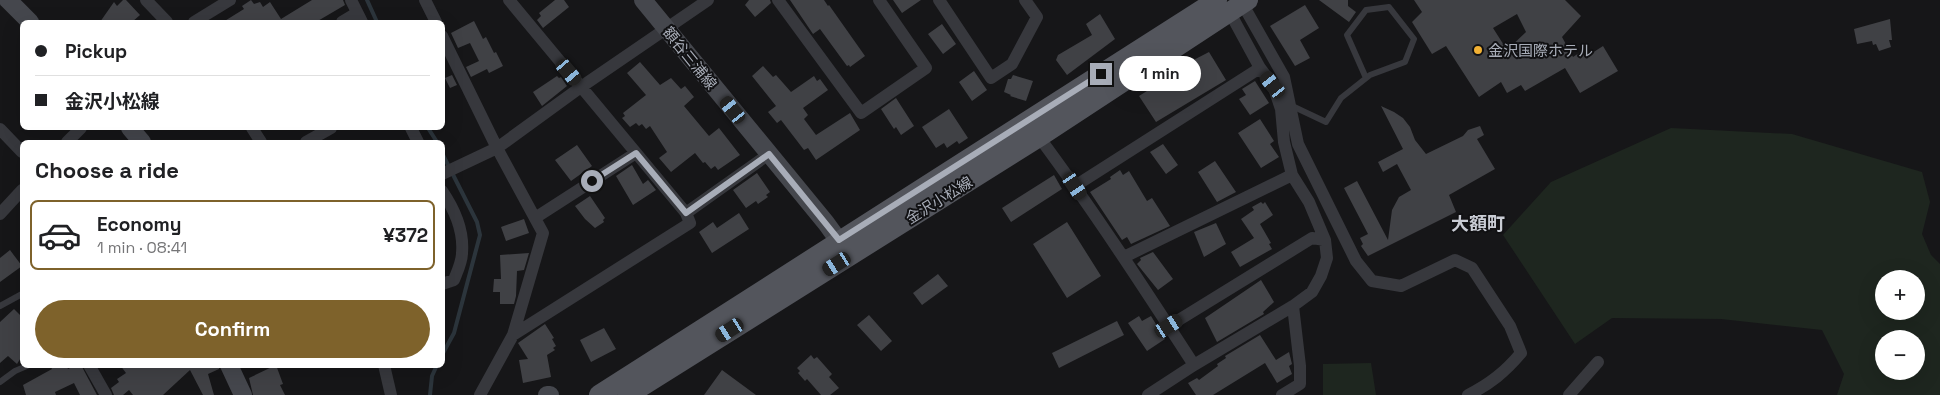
<!DOCTYPE html>
<meta charset="utf-8">
<style>
:root{--surface:#fff;--page:#f6f6f6;--text:#202124;--muted:#757577;--line:#e0e0e0;--accent:#7e622b}
body{margin:0;font-family:"Space Grotesk","Noto Sans JP",sans-serif;background:var(--page);color:var(--text);height:100vh;display:flex;flex-direction:column;font-size:19px;white-space:nowrap}
*{box-sizing:border-box;margin:0}
p{font-size:16px;color:var(--muted)}
.icon{flex:none;width:28px;height:28px;fill:none;stroke:currentColor;stroke-width:2;stroke-linecap:round;stroke-linejoin:round}
.map{position:relative;flex:1;overflow:hidden}
.sheet{position:absolute;left:20px;top:140px;width:425px;height:228px;display:flex;flex-direction:column;background:var(--surface);border-radius:8px;box-shadow:0 5px 20px #0002}
.sheet>*{flex:none}
.hud{position:absolute;left:20px;top:20px;width:425px;height:110px;border-radius:8px;box-shadow:0 5px 20px #0002;display:grid;align-content:center;height:110px;padding:0 15px;background:var(--surface)}
.fabs{position:absolute;left:1875px;top:270px;display:grid;gap:10px}
.fabs a{display:grid;place-items:center;width:50px;height:50px;border-radius:50%;background:var(--surface);box-shadow:0 5px 20px #0002;font-size:25px}
.end{position:absolute;width:22px;height:22px;margin:-11px;border:6px solid #a8adb8;background:#111;box-shadow:0 0 0 2px #111}
.from{border-radius:50%}
.bubble{position:absolute;height:35px;border-radius:18px;background:var(--surface);box-shadow:0 5px 20px #0002;font-size:16px;font-weight:700;line-height:35px;text-align:center}
.car{position:absolute;width:15px;height:30px;margin:-15px -8px;border-radius:6px;box-shadow:0 0 4px 1px #0007;background:linear-gradient(#222 24%,#8ab4d8 0 40%,#222 0 76%,#8ab4d8 0 86%,#222 0)}
.hud b{display:flex;align-items:center;gap:18px;height:48px;font-size:19px}
.hud b+b{border-top:1px solid var(--line)}
.hud i{width:12px;height:12px;background:var(--text)}
ul{padding:0;list-style:none}
li{display:flex;align-items:center;gap:15px;height:70px;margin:0 10px 8px;padding:0 5px;border:2px solid transparent;border-radius:8px}
li div{flex:1}
li b{display:block;font-size:19px}
li em{font-style:normal;font-weight:700}
li.current{border-color:var(--accent)}
li>.icon{width:45px;height:45px;stroke-width:1.5}
h2{padding:0 15px;font-size:22px;line-height:60px}
.action{display:flex;gap:10px;margin-top:auto;padding:10px 15px}
.action a{flex:1;height:58px;border-radius:30px;background:var(--accent);color:#fff;font-size:20px;font-weight:700;line-height:58px;text-align:center}
.map>svg:first-child{display:block}
</style>
<div class="map">
<svg width="1940" height="395" viewBox="0 0 1940 395">
<rect width="100%" height="100%" fill="#161618"/>
<!-- green -->
<path fill="#1e261f" fill-rule="evenodd" d="M1671 128 1792 134 1922 172 1930 202 1922 234 1931 255 1940 264V395H1837L1844 374 1822 330 1721 319 1612 318 1575 344 1503 235 1551 182ZM1884 279H1916V311H1884ZM1884 339H1916V371H1884Z
M1371 363 1376 395H1323V364Z"/>
<g fill="none" stroke-linecap="round" stroke-linejoin="round">
<!-- stream -->
<path stroke="#2c353c" stroke-width="4" d="M367 0 377 22
M428 128 437 142
M442 153 477 222 480 235 454 333 442 355
M430 395 432 376 437 365"/>
</g>
<!-- building -->
<path fill="#404145" fill-rule="evenodd" d="M123 0H126L140 15 132 22H100L114 2 117 6Z
M251 0 254 4 260 2 263 7 270 2 281 19 312 0H343L345 5 316 22H223L244 9 242 6Z
M555 0H564L569 7 543 28 537 20 541 16 539 13Z
M749 0H770L771 3 755 17 745 5Z
M790 0H824L828 6 829 5 865 56 850 67 849 65 847 66 820 29 813 34Z
M893 0H921L902 13Z
M1319 0H1348V6L1356 12 1349 22Z
M1414 0H1565L1581 16 1562 37 1573 57 1582 51 1586 57 1603 46 1618 71 1580 93 1565 68 1525 91 1521 85 1507 93 1501 82 1479 97 1446 46 1432 54 1412 22 1422 12ZM1517 14 1526 32 1507 50 1493 28Z
M1305 5 1319 28 1300 40 1310 58 1295 66 1270 26Z
M1100 14 1115 39 1067 75 1056 60 1058 55 1092 35 1086 24Z
M1890 19 1892 40H1889L1891 47 1879 51 1876 44 1873 45 1872 41 1857 44 1854 29Z
M474 21 483 39 486 37 494 53 496 52 503 66 489 73 487 69 471 77 466 67 479 61 470 43 458 48 451 33Z
M942 24 956 44 943 54 928 34Z
M1209 52 1226 80 1156 122 1139 96 1166 79 1165 77 1178 68Z
M640 62 660 85 671 78 681 89 685 86 694 97 684 106 709 136 719 128 740 155 718 170 715 166 711 169 705 162 703 163 695 153 671 172 659 158 667 152 650 126 646 129 642 124 639 126 636 123 630 127 622 118 625 116 623 113 646 95 627 73Z
M763 66 773 77 776 75 791 92 814 76 817 81 820 79 828 90 803 108 808 115 804 119 816 135 850 113 860 130 816 160 808 148 804 150 781 120 777 123 768 112 776 106 752 76Z
M974 71 987 90 972 101 959 82Z
M452 75 457 85 450 88 445 78Z
M1013 75 1033 81 1026 101 1010 96 1011 95 1004 92 1008 79H1011Z
M557 76 559 78 561 77 567 86 542 106 533 92Z
M1255 81 1269 103 1250 115 1239 99 1246 95 1242 89Z
M896 98 914 126 901 135 896 127 894 129 890 123 881 109Z
M1381 106 1394 112 1403 118 1410 127 1415 140 1426 154 1463 136 1468 130 1480 126 1484 135 1477 139 1495 169 1449 195 1456 212 1368 256 1361 246 1363 244 1360 238 1368 234 1344 188 1357 181 1388 240 1392 210 1399 197 1411 190 1397 164 1383 172 1378 162 1403 149Z
M949 109 968 138 959 144 957 141 947 148 944 143 936 148 922 127Z
M1260 119 1274 141 1270 144 1279 157 1261 168 1238 133Z
M1163 144 1178 165 1166 174 1150 152Z
M577 145 592 166 571 181 555 160Z
M1215 161 1236 192 1217 202 1198 172Z
M632 165 643 184 648 180 656 190 633 205 616 176Z
M1120 170 1123 175 1129 171 1147 201 1152 198 1170 226 1131 244 1127 237 1122 240 1090 192 1111 179 1110 177Z
M757 173 770 192 766 195 768 197 758 204 756 201 746 208 733 190Z
M1054 175 1062 189 1011 222 1002 208Z
M590 196 605 218 603 220 604 222 595 228 585 219 575 206Z
M1261 202 1263 204 1265 202 1273 215 1260 224 1271 243 1269 244 1272 249 1240 267 1231 252 1254 238 1241 219 1254 210 1252 207Z
M739 213 749 229 712 253 699 232 713 222 717 228Z
M524 219 529 233 506 241 501 227Z
M1067 222 1101 276 1067 298 1033 244Z
M1216 223 1226 244 1204 257 1194 232Z
M10 250 22 266 0 282V258Z
M1153 252 1173 279 1158 290 1137 264 1141 260 1140 258Z
M529 253 524 270 517 271 516 296 514 304H500V292H493L494 279H501L500 255Z
M938 274 948 286 922 305 913 293Z
M1261 280 1274 302 1263 312 1264 314 1217 342 1205 318Z
M14 309 22 317V356L17 364 8 356 0 363V322Z
M869 315 892 341 881 351 857 325Z
M1139 316 1142 321 1151 316 1165 339 1147 351 1128 323Z
M1117 321 1124 335 1059 368 1052 353Z
M545 324 554 338 552 339 556 346 553 348 555 350 547 355 551 377 523 383 519 360 528 359 518 343Z
M604 328 616 349 591 362 580 340Z
M1260 335 1276 360 1289 352 1292 364 1289 366 1292 374 1277 383 1265 363 1213 395H1196L1188 383 1197 378 1199 380 1218 366 1217 364 1226 358 1225 356Z
M811 355 814 359 817 357 832 374 829 377 839 388 830 395H821L807 379 805 381 798 373 800 371 797 368Z
M50 365H66L68 369 76 365H81L97 395H80L74 383 55 392 56 395H26L23 385 52 369Z
M120 365H219V369L208 374 214 395H203L190 370 163 395H133L129 390 123 395H114L111 388 119 382 117 379 126 373Z
M276 365 283 384 280 385 285 395H253L249 378Z
M722 370 756 395H704Z"/>
<g fill="none" stroke-linecap="round" stroke-linejoin="round">
<!-- lane -->
<path stroke="#37383d" stroke-width="6" d="M1290 105 1326 122 1341 98 1370 75 1405 62 1414 39 1389 7 1366 10 1347 35 1366 78
M0 306 22 294
M0 382 15 371 29 365"/>
<!-- street -->
<path stroke="#37383d" stroke-width="12" d="M146 0 167 22
M351 0 362 22
M425 0 436 22
M509 0 686 213 690 223 513 335
M778 0 861 113 926 68 879 0
M939 0 991 78 1012 64 1037 17 1025 0
M1242 3 1284 77 1298 144 1356 261 1372 281 1401 286 1455 260 1472 268 1510 326 1521 353C1505 372 1490 384 1468 395
M194 22 230 0
M342 22 357 13
M442 36 497 148 543 233 513 335 480 395
M252 128 261 142
M411 128 418 142
M0 129 22 152
M1039 137C1094 211 1144 288 1194 365L1293 306 1312 292 1321 276 1327 258 1325 240 1309 202 1292 175 1284 142 1281 109 1273 85 1260 68 1229 11
M67 142 81 128
M306 142 331 128
M442 174 497 148 581 87 708 0
M1075 186 1260 68
M442 191C455 210 464 230 462 253 462 262 457 272 454 280L442 284
M686 213 769 154
M0 214 22 190
M535 218 636 153
M1124 257 1292 175
M1169 326 1312 238 1325 240
M89 365 106 395
M384 365 391 395
M1148 395 1194 365
M1282 395 1300 384V366L1293 306
M1569 395 1598 362"/>
<!-- secondary -->
<path stroke="#45474d" stroke-width="18" d="M8 0 30 22
M643 0 826 223 847 252
M130 128 142 142
M229 365 243 395
M547 395H550"/>
<!-- primary -->
<path stroke="#53555c" stroke-width="20" d="M599 395 1217 0
M628 395 1039 137 1248 0"/>
</g>
<g fill="none" stroke-linecap="round" stroke-linejoin="round">
<!-- route -->
<path stroke="#a8adb8" stroke-width="6" d="M592 181 636 153 686 213 769 154 839 240 1101 74"/>
</g>
<!-- markers -->
<circle fill="#f2b134" stroke="#111113" stroke-width="2" cx="1478" cy="50" r="5"/>
<g text-anchor="middle" dominant-baseline="central" stroke-width="4" stroke-linejoin="round" paint-order="stroke">
<!-- poi labels -->
<g font-size="15" fill="#a8adb8" stroke="#111113" text-anchor="start">
<text x="1488" y="50">金沢国際ホテル</text>
</g>
<!-- street labels -->
<g font-size="15" fill="#a8adb8" stroke="#111113">
<text transform="translate(690 58) rotate(51)">額谷三浦線</text>
<text transform="translate(939 200) rotate(-32)">金沢小松線</text>
</g>
<!-- quarter labels -->
<g font-size="18" font-weight="bold" fill="#c9ccd4" stroke="#111113">
<text x="1478" y="223">大額町</text>
</g>
</g>
</svg>
<div class="fabs">
<a>+</a>
<a>−</a>
</div>
<i class="end from" style="left:592px;top:181px"></i>
<i class="end" style="left:1101px;top:74px"></i>
<div class="bubble" style="left:1119px;top:56px;width:82px">1 min</div>
<i class="car" style="left:569px;top:72px;rotate:140deg"></i>
<i class="car" style="left:1273px;top:85px;rotate:321deg"></i>
<i class="car" style="left:733px;top:110px;rotate:321deg"></i>
<i class="car" style="left:1075px;top:186px;rotate:146deg"></i>
<i class="car" style="left:837px;top:264px;rotate:238deg"></i>
<i class="car" style="left:1169px;top:326px;rotate:58deg"></i>
<i class="car" style="left:730px;top:330px;rotate:238deg"></i>
<div class="hud">
<b><i class="from"></i>Pickup</b>
<b><i></i>金沢小松線</b>
</div>
<section class="sheet">
<h2>Choose a ride</h2>
<ul>
<li class="current"><svg class="icon" aria-label="car" viewBox="0 0 24 24"><path d="M5 17H2v-5l4-1 3-4h7l3 4 3 1v5h-3M9 17h6M6 11h13"/><circle cx="7" cy="17" r="2"/><circle cx="17" cy="17" r="2"/></svg><div><b>Economy</b><p>1 min · 08:41</p></div><em>¥372</em></li>
</ul>
<div class="action"><a>Confirm</a></div>
</section>
</div>
